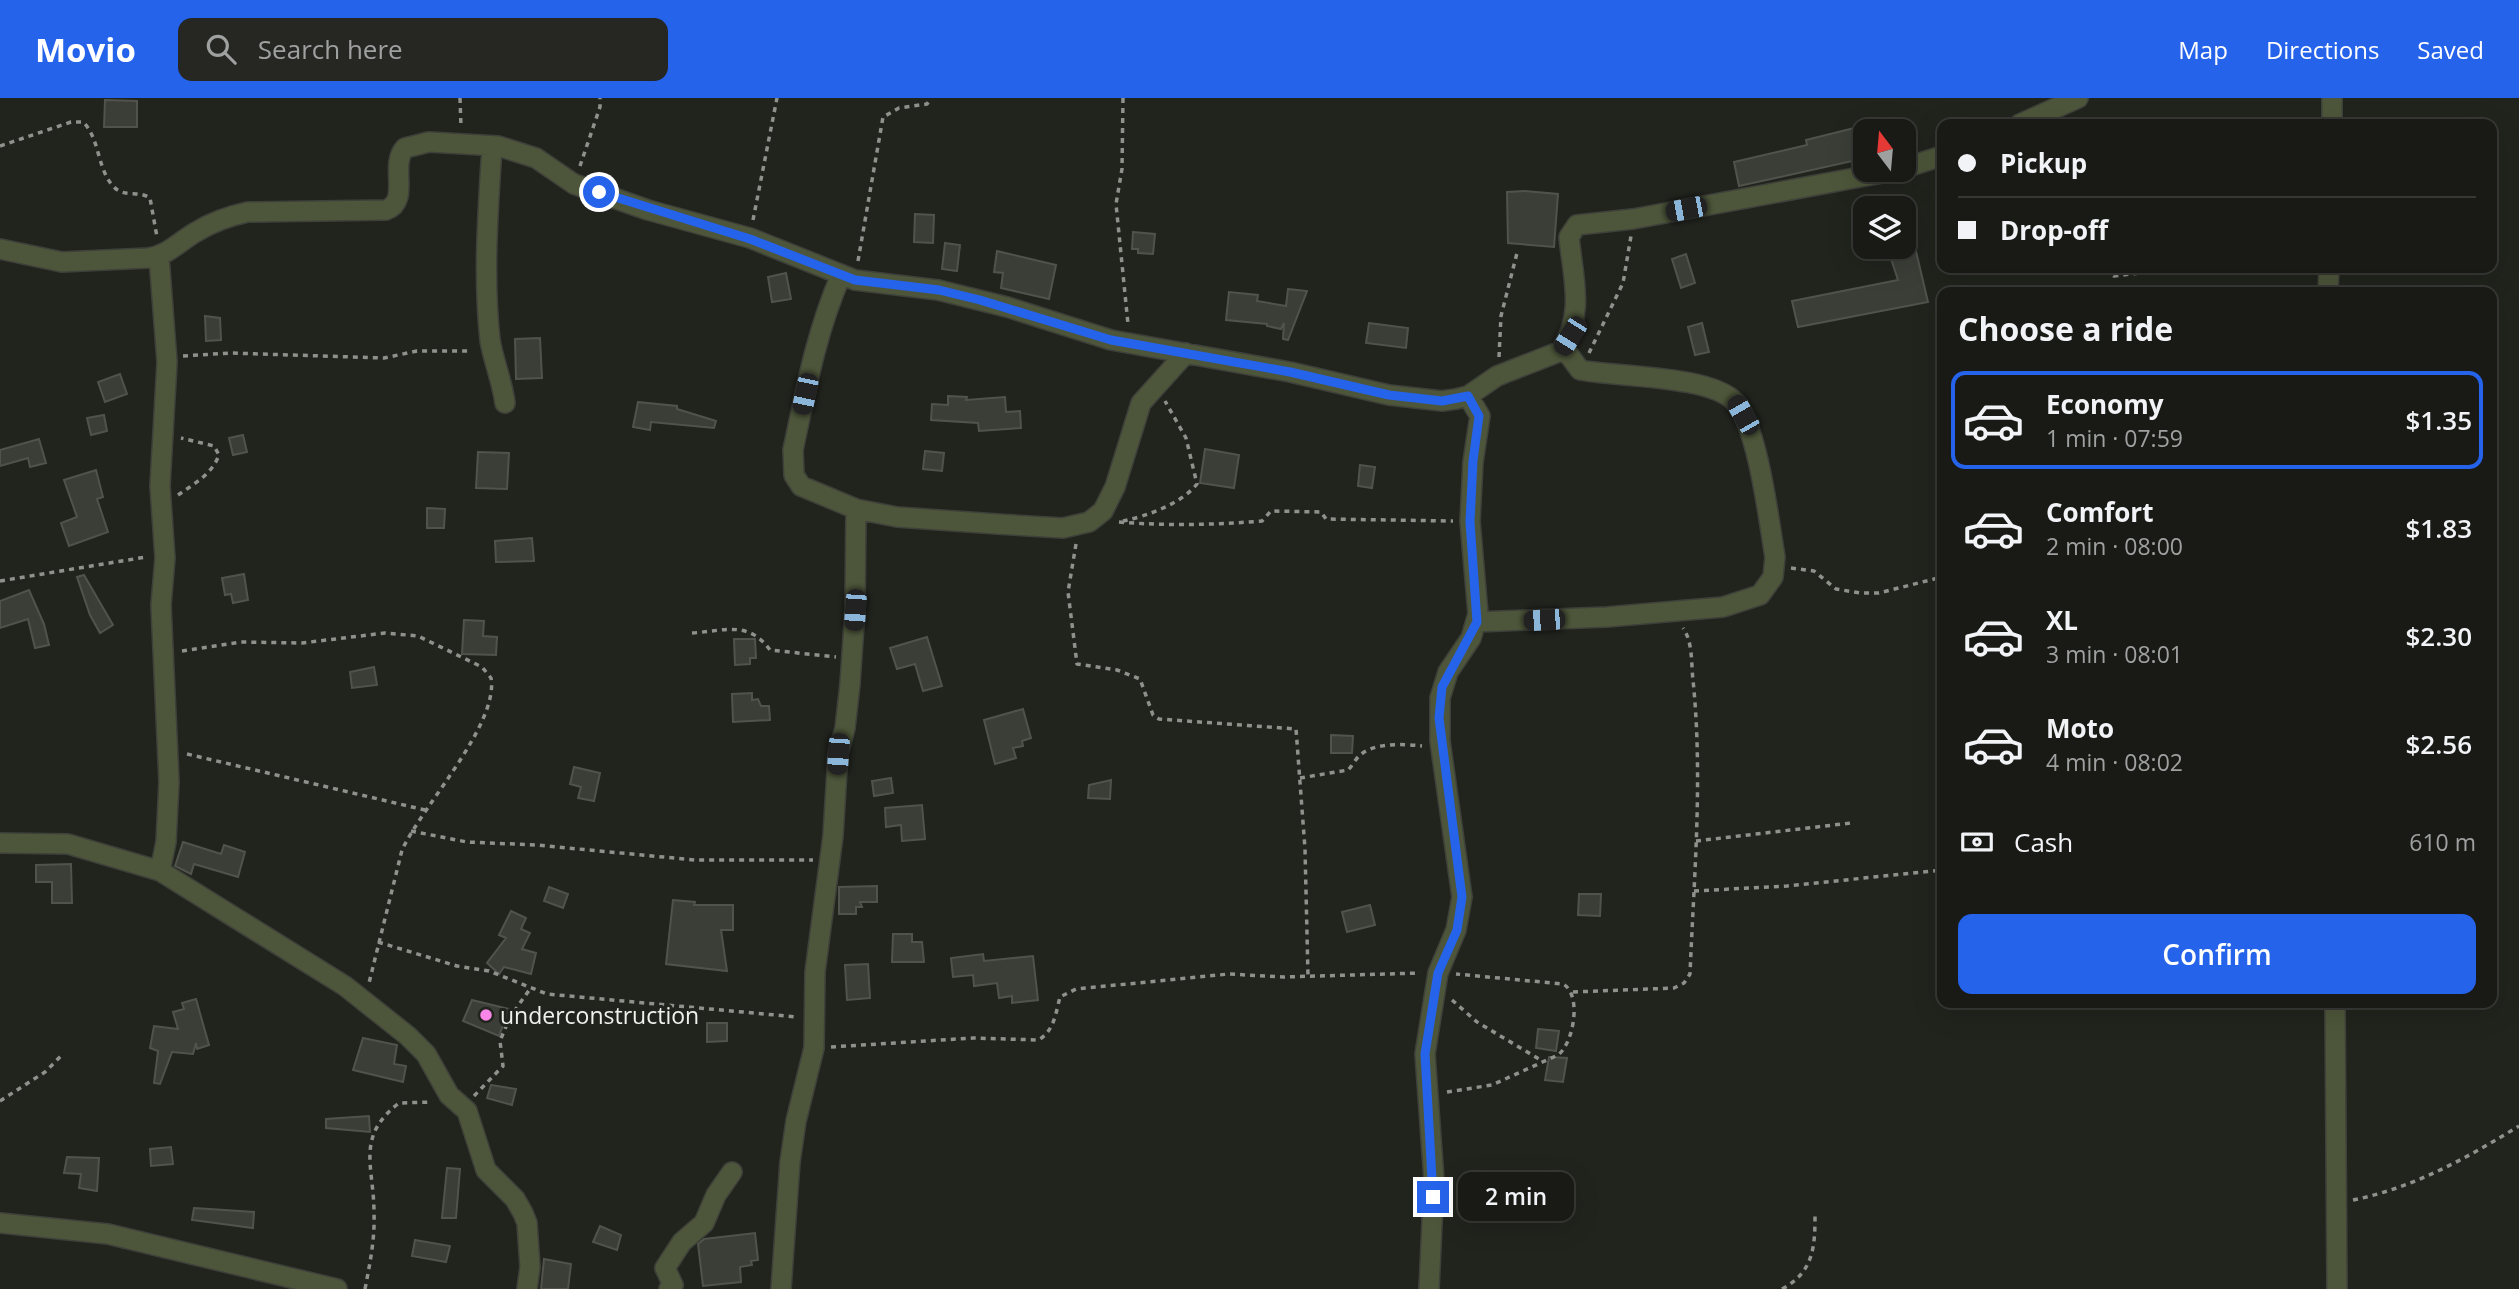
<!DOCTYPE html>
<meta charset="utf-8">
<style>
:root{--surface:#191a16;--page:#262723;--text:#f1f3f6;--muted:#9fa1a1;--line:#373835;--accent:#2563eb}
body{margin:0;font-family:"Open Sans",sans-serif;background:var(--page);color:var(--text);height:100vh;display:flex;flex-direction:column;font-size:26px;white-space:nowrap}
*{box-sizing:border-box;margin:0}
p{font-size:23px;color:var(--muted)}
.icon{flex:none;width:38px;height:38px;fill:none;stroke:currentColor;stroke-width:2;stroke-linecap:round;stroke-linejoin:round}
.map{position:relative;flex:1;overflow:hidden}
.side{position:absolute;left:1937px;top:189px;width:560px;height:721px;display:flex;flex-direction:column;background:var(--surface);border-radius:14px;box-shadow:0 7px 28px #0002,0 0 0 2px var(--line)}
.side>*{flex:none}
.banner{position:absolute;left:1937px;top:21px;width:560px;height:154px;border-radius:14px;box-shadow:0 7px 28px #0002,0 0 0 2px var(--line);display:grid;align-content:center;height:154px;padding:0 21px;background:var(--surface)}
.needle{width:46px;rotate:344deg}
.tools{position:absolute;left:1853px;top:21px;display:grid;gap:14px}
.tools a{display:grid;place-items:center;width:63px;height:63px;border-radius:14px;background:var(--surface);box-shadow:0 7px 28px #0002,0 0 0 2px var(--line);font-size:35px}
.end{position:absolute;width:32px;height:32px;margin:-16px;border:9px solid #2563eb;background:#fff;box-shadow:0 0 0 4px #fff}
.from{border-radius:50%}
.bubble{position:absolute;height:49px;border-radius:14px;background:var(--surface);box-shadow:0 7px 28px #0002,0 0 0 2px var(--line);font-size:23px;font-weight:600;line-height:49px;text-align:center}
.car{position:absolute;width:21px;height:42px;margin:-21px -10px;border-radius:9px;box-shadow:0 0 5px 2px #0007;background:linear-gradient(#222 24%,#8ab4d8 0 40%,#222 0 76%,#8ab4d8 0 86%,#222 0)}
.banner b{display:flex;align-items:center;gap:24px;height:66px;font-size:26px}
.banner b+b{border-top:2px solid var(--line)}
.banner i{width:18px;height:18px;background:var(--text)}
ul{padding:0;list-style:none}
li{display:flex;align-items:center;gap:21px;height:98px;margin:0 14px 10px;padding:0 7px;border:4px solid transparent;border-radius:14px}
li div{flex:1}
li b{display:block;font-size:26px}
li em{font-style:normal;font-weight:600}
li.active{border-color:var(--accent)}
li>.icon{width:63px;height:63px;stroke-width:1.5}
h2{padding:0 21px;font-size:32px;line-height:84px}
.pay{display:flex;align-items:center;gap:18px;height:77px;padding:0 21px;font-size:26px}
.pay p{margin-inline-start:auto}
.cta{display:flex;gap:14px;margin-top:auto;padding:14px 21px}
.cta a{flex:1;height:80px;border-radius:14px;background:var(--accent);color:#fff;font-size:28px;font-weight:600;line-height:80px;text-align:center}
header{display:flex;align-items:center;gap:42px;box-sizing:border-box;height:98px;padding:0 35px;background:var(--accent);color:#fff}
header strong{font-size:33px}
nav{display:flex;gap:38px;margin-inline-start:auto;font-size:24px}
.search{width:490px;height:63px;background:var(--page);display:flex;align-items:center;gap:18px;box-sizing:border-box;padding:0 24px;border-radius:14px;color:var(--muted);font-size:26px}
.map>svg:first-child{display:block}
</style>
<header>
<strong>Movio</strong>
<div class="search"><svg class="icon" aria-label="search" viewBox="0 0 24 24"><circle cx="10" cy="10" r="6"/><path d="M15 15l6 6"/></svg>Search here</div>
<nav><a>Map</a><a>Directions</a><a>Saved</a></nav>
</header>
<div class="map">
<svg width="2519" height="1191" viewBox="0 0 2519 1191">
<rect width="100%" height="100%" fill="#21231d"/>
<!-- building -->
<path fill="#3b3e37" stroke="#50534c" stroke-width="2" d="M105 2 137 3V29H104Z
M1866 27V60L1739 88 1734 64 1807 47 1806 42Z
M1525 93 1558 96 1554 149 1508 145 1507 94Z
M915 116 934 117 933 145 914 144Z
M1133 134 1155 136 1153 156 1138 155V151H1132Z
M945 145 960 147 957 173 942 171Z
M1887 149H1915L1928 204 1798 229 1792 203 1898 182Z
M997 153 1056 167 1049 201 1001 190 1003 175 994 174Z
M1686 156 1695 185 1681 190 1672 161Z
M786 175 791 201 772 204 768 179Z
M1288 191 1307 193 1288 242 1283 241 1284 225 1281 231 1267 228V226L1226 222 1229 194 1258 197 1257 203 1286 208Z
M205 218 220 220 221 242 206 243Z
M1369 225 1408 230 1406 250 1366 245Z
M1702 225 1709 254 1695 257 1688 229Z
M540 240 542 280 516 281 515 241Z
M120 276 127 296 105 304 98 284Z
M948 298 967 299 966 302 1005 299 1006 314 1020 313 1021 330 979 333 978 325 931 322 932 306 948 307Z
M638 304 677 308V311L716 323 714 330 651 324 650 332 633 329Z
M104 317 107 333 91 337 87 320Z
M243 337 247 354 233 357 229 340Z
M39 341 46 365 30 369 28 360 0 368V352Z
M1205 351 1239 357 1234 390 1200 385Z
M925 353 944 355 942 373 923 371Z
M478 354 509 355 507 391 476 390Z
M1360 367 1375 369 1372 390 1358 388Z
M96 372 103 399 97 401 108 434 69 448 61 425 77 419 64 382Z
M427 410 445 411 444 430H427Z
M532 440 534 463 496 464 495 443Z
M244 476 248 502 233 505 231 496 225 497 222 480Z
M84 477 113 527 100 535 90 517 77 479Z
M29 492 44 526 49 547 35 550 28 521 0 530V503Z
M464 522 484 523 483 538 497 539 496 557 462 556Z
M927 539 942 588 923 593 915 566 897 571 890 550Z
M734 541H755L756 560H750V566L735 567Z
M374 569 377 587 352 590 350 574Z
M752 595V602L758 601 761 608H769L770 622 733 624 732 596Z
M1023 611 1031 640 1022 643 1023 648 1013 650 1016 660 995 666 984 622Z
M1331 637 1353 638 1352 655H1331Z
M574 669 600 675 594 703 578 700 581 689 570 686Z
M891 680 893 695 874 698 872 683Z
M1111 682 1110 701 1088 700 1089 687Z
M922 707 925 741 902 743 901 727 886 729 885 710Z
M183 744 221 756 224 747 245 754 238 779 194 766 191 776 175 768Z
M71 766 72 805H52V784H36V767Z
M877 788V804H860L862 809H856V816H839V789Z
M549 789 568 796 563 810 544 803Z
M1579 796H1601L1600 818 1578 817Z
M673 802 695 804 694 807H733V832H721L727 873 666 866Z
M1370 807 1375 827 1347 834 1342 814Z
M511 813 526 820 521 831 530 835 522 851 536 855 531 876 504 869 499 876 487 865 506 840 499 837Z
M893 836H912V844H922L924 864H892Z
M983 856 984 863 1033 858 1038 902 1012 905V898L999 900 997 885 974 888 973 877 953 879 951 860Z
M868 866 870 900 847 902 845 867Z
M196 901 209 947 197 951 196 945 193 956 172 954 160 986 154 985 158 953 150 950 154 928 178 931 173 914 184 911 182 905Z
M472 902 509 911 499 938 463 923Z
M707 925H727V943L707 944Z
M1538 931 1559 933 1556 953 1536 950Z
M363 940 397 947 394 966 406 968 403 984 353 972Z
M1549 959 1567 960 1563 984 1545 982Z
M491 987 516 991 512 1007 487 1000Z
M369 1018 370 1034 326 1030V1021Z
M171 1049 173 1066 151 1068 150 1051Z
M67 1059 99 1060 97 1093 79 1090 81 1076 64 1075Z
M447 1070 460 1071 456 1120H442Z
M194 1110 254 1114 253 1130 192 1122Z
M600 1128 621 1137 617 1152 593 1144Z
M755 1135 758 1162 751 1163 752 1167 740 1169 741 1184 703 1188 698 1146 704 1141Z
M415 1142 450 1148 446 1164 412 1158Z
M544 1161 571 1166 568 1191H541Z"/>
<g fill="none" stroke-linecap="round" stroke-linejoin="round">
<defs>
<path id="minor" d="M2020 26 2078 0
M2332 26V0
M492 48C488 113 483 178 490 242 493 262 502 282 505 305
M1904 70 1942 58
M0 151 62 164 148 160C167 158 180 143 196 134 212 124 229 118 248 114L386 112C411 103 389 67 405 50L429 44 498 48 536 60 574 86 648 112 750 140 855 182 938 192 1007 209 1111 242 1290 274 1389 297 1442 303 1456 301 1468 298 1497 278 1561 253 1569 257 1580 272C1616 279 1711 277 1735 304 1758 329 1769 424 1775 459L1773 479 1760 497 1723 509 1607 519 1477 524
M159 159 167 264 160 388 165 460 161 507 169 684 166 744 160 773
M841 177C816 235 806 291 793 352L794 377 801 388 856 411 897 419 997 426 1063 430 1089 424 1103 413 1115 389 1141 305 1186 255
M2328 194 2329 170
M1561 253C1585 215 1573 180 1569 139L1577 127 1633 121 1898 72
M0 745 68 746 160 773 345 888 408 938 426 956 449 997 467 1013 486 1072 515 1101 523 1115 527 1125 530 1169 527 1191
M2335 905 2337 1191
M0 1125 108 1136 337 1191
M669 1191 673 1187 665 1170 682 1144 704 1125 716 1097 732 1074
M781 1191 790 1064 796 1023 814 950 815 874 833 738 838 656 845 630 850 586 855 512 856 411
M1429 1191 1434 1082 1425 956 1438 875 1456 832 1462 799 1440 643V600L1448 574 1471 540 1478 516 1470 423 1473 364 1480 318 1468 298"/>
</defs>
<!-- minor casing -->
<use href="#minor" stroke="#3e403a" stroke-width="22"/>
<!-- path -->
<path stroke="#8f918c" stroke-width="3.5" stroke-dasharray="5 5" stroke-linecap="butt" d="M460 0 461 29
M1123 0 1122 71 1116 106 1128 226
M0 48 71 24H83C100 40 97 72 114 89 124 100 139 92 150 100L157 139
M580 68 600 9V0
M753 122 777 0
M858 163 883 19 899 10 927 6 931 0
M2107 170 2114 178 2182 170
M1589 255 1623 185 1631 138
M183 258 230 255 384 260 417 253H472
M1499 259 1501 218 1517 155
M178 397C194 386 212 376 219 357L214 348 181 340
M1123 423C1147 418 1181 406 1197 386L1186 340 1165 303
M1119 424C1168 428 1213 427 1262 423L1271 413 1321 414 1326 421 1453 423
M1076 446 1068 494 1077 566 1117 572 1140 581 1153 617 1159 621 1296 631 1305 751 1308 878
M1791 470 1814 473 1836 491 1860 495H1879L1942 479
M0 483 146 459
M692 535C725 533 748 522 770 552L836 559
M182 553 241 544 302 545 385 535 418 538 482 569 491 580C499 626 423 707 402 752L369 885
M187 656 425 712
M1300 680 1348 672C1352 668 1355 662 1359 658 1374 644 1403 646 1422 648
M411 733 467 744 536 747 695 762H813
M1696 743 1851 725
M1694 793 1787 788 1942 772
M378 844 457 868 489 873 547 896 797 919
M1573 894 1674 890 1684 885 1690 876C1694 778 1703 680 1693 582 1691 565 1693 544 1683 530
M1452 902 1477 924 1544 964
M831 949 973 940 1038 942C1054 934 1056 914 1060 899L1076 891 1229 876 1283 879 1420 875
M1447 994 1492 987 1558 957C1574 945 1582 896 1563 886L1456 876
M474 998 503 968 500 943 510 919 530 891
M0 1003 45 974 61 958
M2353 1102C2413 1090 2467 1060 2519 1028
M365 1191C370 1165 375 1141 374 1115 374 1068 355 1039 399 1005L432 1004
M1782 1191C1814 1174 1815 1148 1815 1117"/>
<!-- minor -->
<use href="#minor" stroke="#4d563a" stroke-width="19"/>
</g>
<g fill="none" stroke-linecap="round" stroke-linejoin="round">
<!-- route -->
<path stroke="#2563eb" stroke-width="9" d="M599 94 750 141 855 182 939 192 980 202 1111 242 1290 274 1389 297 1442 303 1468 298 1479 318 1473 363 1470 424 1477 524 1442 589 1439 620 1462 799 1457 832 1438 875 1425 956 1433 1099"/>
</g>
<!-- markers -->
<circle fill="#f987e8" stroke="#21231d" stroke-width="2.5" cx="486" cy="917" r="7"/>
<g text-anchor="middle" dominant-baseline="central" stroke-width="6" stroke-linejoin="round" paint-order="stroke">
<!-- poi labels -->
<g font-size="23" fill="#eff1ed" stroke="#21231d" text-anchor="start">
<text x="500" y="917">underconstruction</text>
</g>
</g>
</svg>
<div class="tools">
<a><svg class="needle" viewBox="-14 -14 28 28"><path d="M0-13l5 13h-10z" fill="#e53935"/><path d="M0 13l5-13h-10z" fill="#9fa1a1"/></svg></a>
<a><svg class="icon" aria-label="layers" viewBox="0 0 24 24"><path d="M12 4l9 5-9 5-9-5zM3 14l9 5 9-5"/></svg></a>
</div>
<i class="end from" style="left:599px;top:94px"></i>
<i class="end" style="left:1433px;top:1099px"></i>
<div class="bubble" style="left:1458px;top:1074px;width:116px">2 min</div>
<i class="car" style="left:1686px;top:111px;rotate:259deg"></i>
<i class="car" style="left:1570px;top:238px;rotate:212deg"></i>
<i class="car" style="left:805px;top:296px;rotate:192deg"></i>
<i class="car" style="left:1743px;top:317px;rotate:330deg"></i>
<i class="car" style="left:855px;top:512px;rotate:184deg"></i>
<i class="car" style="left:1544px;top:522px;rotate:267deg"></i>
<i class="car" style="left:838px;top:656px;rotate:184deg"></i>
<div class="banner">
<b><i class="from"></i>Pickup</b>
<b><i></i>Drop-off</b>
</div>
<section class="side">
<h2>Choose a ride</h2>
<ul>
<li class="active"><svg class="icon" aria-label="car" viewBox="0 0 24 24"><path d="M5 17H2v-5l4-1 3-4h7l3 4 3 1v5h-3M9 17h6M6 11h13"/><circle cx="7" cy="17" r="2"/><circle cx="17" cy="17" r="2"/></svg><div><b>Economy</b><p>1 min · 07:59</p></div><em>$1.35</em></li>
<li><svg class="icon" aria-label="car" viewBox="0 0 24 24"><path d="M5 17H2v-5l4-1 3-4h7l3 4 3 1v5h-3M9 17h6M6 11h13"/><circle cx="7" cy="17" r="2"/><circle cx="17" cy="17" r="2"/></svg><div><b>Comfort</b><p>2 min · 08:00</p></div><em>$1.83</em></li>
<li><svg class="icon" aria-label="car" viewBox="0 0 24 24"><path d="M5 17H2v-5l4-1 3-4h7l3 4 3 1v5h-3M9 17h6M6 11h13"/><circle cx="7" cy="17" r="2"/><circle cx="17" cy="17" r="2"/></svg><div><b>XL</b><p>3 min · 08:01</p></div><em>$2.30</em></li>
<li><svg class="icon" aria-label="car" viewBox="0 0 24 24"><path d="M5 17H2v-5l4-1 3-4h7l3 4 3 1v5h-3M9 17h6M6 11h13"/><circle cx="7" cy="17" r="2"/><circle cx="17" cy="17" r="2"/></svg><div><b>Moto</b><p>4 min · 08:02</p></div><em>$2.56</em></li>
</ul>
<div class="pay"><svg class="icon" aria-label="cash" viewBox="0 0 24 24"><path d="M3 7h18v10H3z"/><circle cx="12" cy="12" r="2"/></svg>Cash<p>610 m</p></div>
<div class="cta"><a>Confirm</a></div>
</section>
</div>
